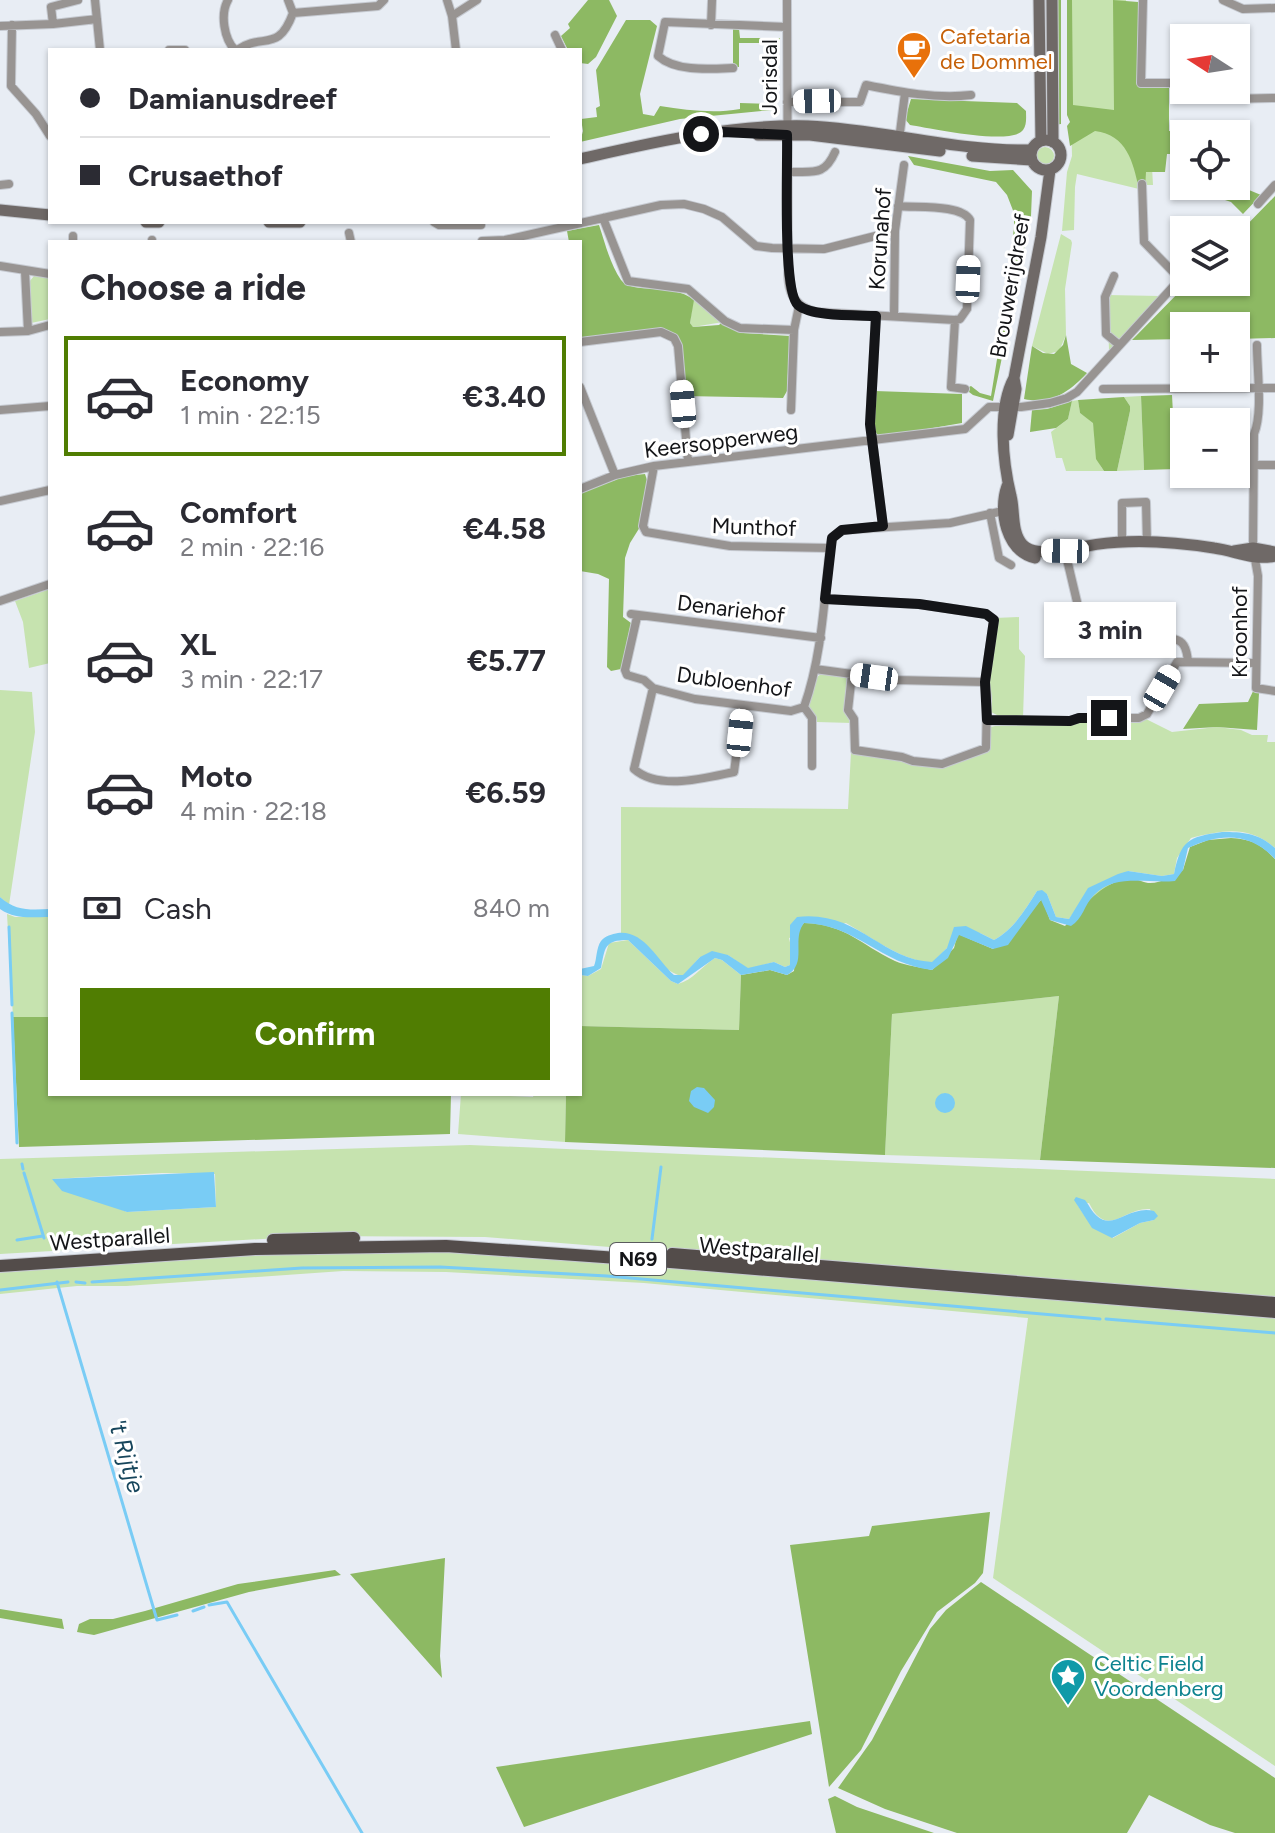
<!DOCTYPE html>
<meta charset="utf-8">
<style>
:root{--surface:#fff;--page:#f7f7f7;--text:#2b2b33;--muted:#7c7c81;--line:#e1e1e2;--accent:#507d02}
body{margin:0;font-family:Figtree,sans-serif;background:var(--page);color:var(--text);height:100vh;display:flex;flex-direction:column;font-size:30px;white-space:nowrap}
*{box-sizing:border-box;margin:0}
p{font-size:26px;color:var(--muted)}
.icon{flex:none;width:44px;height:44px;fill:none;stroke:currentColor;stroke-width:2;stroke-linecap:round;stroke-linejoin:round}
.map{position:relative;flex:1;overflow:hidden}
.details{position:absolute;left:48px;top:240px;width:534px;height:856px;display:flex;flex-direction:column;background:var(--surface);border-radius:0px;box-shadow:0 2px 6px #0004}
.details>*{flex:none}
.banner{position:absolute;left:48px;top:48px;width:534px;height:176px;border-radius:0px;box-shadow:0 2px 6px #0004;display:grid;align-content:center;height:176px;padding:0 32px;background:var(--surface)}
.needle{width:52px;rotate:282deg}
.buttons{position:absolute;left:1170px;top:24px;display:grid;gap:16px}
.buttons a{display:grid;place-items:center;width:80px;height:80px;border-radius:0px;background:var(--surface);box-shadow:0 2px 6px #0004;font-size:40px}
.end{position:absolute;width:36px;height:36px;margin:-18px;border:10px solid #141518;background:#fff;box-shadow:0 0 0 4px #fff}
.from{border-radius:50%}
.bubble{position:absolute;height:56px;border-radius:0px;background:var(--surface);box-shadow:0 2px 6px #0004;font-size:26px;font-weight:700;line-height:56px;text-align:center}
.car{position:absolute;width:24px;height:48px;margin:-24px -12px;border-radius:10px;box-shadow:0 0 6px 2px #0007;background:linear-gradient(#fff 24%,#345 0 40%,#fff 0 76%,#345 0 86%,#fff 0)}
.banner b{display:flex;align-items:center;gap:28px;height:76px;font-size:30px}
.banner b+b{border-top:2px solid var(--line)}
.banner i{width:20px;height:20px;background:var(--text)}
ul{padding:0;list-style:none}
li{display:flex;align-items:center;gap:24px;height:120px;margin:0 16px 12px;padding:0 16px;border:4px solid transparent;border-radius:0px}
li div{flex:1}
li b{display:block;font-size:30px}
li em{font-style:normal;font-weight:700}
li.selected{border-color:var(--accent)}
li>.icon{width:72px;height:72px;stroke-width:1.5}
h2{padding:0 32px;font-size:36px;line-height:96px}
.pay{display:flex;align-items:center;gap:20px;height:88px;padding:0 32px;font-size:30px}
.pay p{margin-inline-start:auto}
.cta{display:flex;gap:16px;margin-top:auto;padding:16px 32px}
.cta a{flex:1;height:92px;border-radius:0px;background:var(--accent);color:#fff;font-size:32px;font-weight:700;line-height:92px;text-align:center}
.map>svg:first-child{display:block}
</style>
<div class="map">
<svg width="1275" height="1833" viewBox="0 0 1275 1833">
<rect width="100%" height="100%" fill="#e8edf4"/>
<!-- green -->
<path fill="#c6e3af" fill-rule="evenodd" d="M1068 0H1126L1136 89 1163 152 1152 167 1153 185H1139V189L1077 174 1075 187 1074 230 1062 231 1067 172 1072 156Z
M1036 156a9 9 0 1 1 18 0a9 9 0 1 1-18 0Z
M1061 234 1071 240 1072 243 1065 289 1066 335 1059 351 1048 354 1032 346Z
M34 276 50 277V319L31 323 29 282Z
M1107 295 1160 296 1109 350Z
M695 298 723 322 693 327 690 323 693 301Z
M1141 396 1144 470 1117 471 1130 411V406L1124 397Z
M1078 400 1080 413 1093 422C1096 439 1093 457 1104 471H1066L1062 458H1056L1051 432 1068 419 1072 401Z
M50 589V663L29 668 23 622 15 601Z
M1019 617V649L1025 656 1023 718 999 716 989 711V680L995 618Z
M824 672 846 676C850 693 841 708 852 723L817 722 808 706 817 677Z
M0 690 32 692 35 732 9 905 0 897Z
M1146 719 1172 732 1217 727 1241 730 1252 735H1268L1267 742H1275V848C1248 825 1224 830 1191 838L1177 858 1174 874 1162 876 1128 871 1074 912 1069 919 1056 917 1047 894 1037 891C1025 910 1014 929 994 940L980 933 947 948 932 963C900 960 873 938 846 923L789 938 792 951 790 965 785 967 774 962 748 969 728 955 700 957 683 976C656 972 650 935 621 933V807L848 809 851 752 943 767 989 751 991 727 995 726 1074 725 1076 722Z
M7 914 15 917H50V1017H13Z
M628 940 671 981 678 984C693 980 702 966 715 958L722 960 741 975 739 1030 580 1026V975L588 976 601 969 609 943Z
M1059 996 1040 1160 885 1155 892 1014Z
M461 1094H511L510 1096 533 1097 534 1094H566L565 1142 458 1134Z
M470 1145 1275 1179V1301L485 1237 315 1236 0 1254V1159ZM162 1173 215 1174 216 1207 127 1212 52 1179ZM1089 1203C1107 1240 1124 1207 1150 1209L1154 1220 1140 1223 1113 1238C1091 1225 1090 1225 1077 1204Z
M446 1249 1275 1314V1766L993 1578 1028 1318 644 1283 446 1272 343 1271 126 1286H77L0 1294V1269L228 1254Z"/>
<!-- forest -->
<path fill="#8db963" d="M588 0H609L617 16 596 57 588 64 580 63V50H568L561 36 570 28 568 24Z
M1054 0H1061V124L1054 125Z
M1067 0H1072L1073 105 1114 110 1113 0 1138 2V87L1169 88V131L1195 133 1184 134V154H1167L1165 172H1146L1145 189H1139C1133 162 1127 135 1095 131L1070 146 1067 126 1070 122 1067 115Z
M626 20H650L657 26 640 94 643 114 654 116 660 106C687 110 713 114 740 109V103L772 104V110L680 119 580 142 583 131 581 119 597 117 596 108 600 106 596 70Z
M733 29H739L740 38H780L779 43H739V67H733Z
M911 99 1017 103 1026 111C1026 117 1027 125 1023 130 1012 146 929 128 910 125L905 119Z
M908 156 990 171 1013 170 1032 191 1031 216 993 401 973 395 965 389 971 386 980 393 991 396 1007 298 1014 226V213L1007 195 996 182 914 165Z
M1224 186 1249 190 1261 195 1243 214 1231 202 1216 197 1215 191H1224Z
M1275 196V338L1236 339V326H1184V339L1132 340 1189 282H1236V236Z
M599 225C605 243 610 264 621 280 632 295 672 282 694 300L690 323 693 327 719 325 722 322 743 333 790 336 787 391 783 398 684 396C682 372 688 340 663 328L580 339V242H569L567 231Z
M1066 335 1071 364 1087 373C1069 392 1051 405 1024 399L1032 346 1043 353 1054 354 1063 345Z
M875 391 962 394V423L880 437C868 427 874 405 875 391Z
M1172 395 1176 469 1144 470 1141 396Z
M1124 397 1130 406V411L1117 471H1104L1096 459 1093 423 1080 413 1078 400Z
M1072 401 1068 419 1056 428 1030 432 1032 410 1047 409Z
M645 474 648 483 640 527 630 543 625 558 623 617 631 623 621 669 611 671 607 667 609 579 598 574 580 571V493L626 476Z
M1255 687 1259 693 1257 730 1217 727 1183 729 1199 704 1248 702Z
M1231 838C1251 839 1261 844 1275 859V1168L1040 1160 1059 996 892 1014 885 1155 565 1142 566 1094H580V1026L739 1030 741 975 770 970 787 975 794 971 797 932 804 923C848 925 859 944 895 961 906 966 921 967 932 970L954 948 958 934 993 949 1042 899 1050 920 1065 926C1083 908 1101 881 1129 879 1135 878 1142 882 1148 883 1161 884 1171 876 1183 870L1190 847 1208 840Z
M13 1017H50V1094H451L450 1134 19 1147Z
M990 1512 983 1573 975 1583 937 1612 901 1671 861 1750 829 1787 790 1545 869 1536 872 1526Z
M445 1558 440 1656 442 1678 350 1574Z
M335 1570 341 1575 249 1592 94 1635 77 1632 79 1624 90 1619H113L145 1611 238 1584Z
M981 1582 1275 1778V1833H1235L1210 1825 1149 1795 1127 1833H957L885 1809 838 1788 872 1740 930 1629 946 1610Z
M0 1609 62 1619 64 1629 0 1618Z
M810 1721 812 1734 524 1827 496 1767Z
M835 1796 857 1807 934 1833H836L828 1799Z"/>
<!-- water -->
<path fill="#79ccf5" d="M1222 832C1244 832 1258 833 1275 848V859C1250 832 1220 833 1188 848L1183 870 1175 881C1148 884 1115 873 1094 895 1084 905 1083 919 1071 926L1050 920 1041 900 1008 945 993 949 959 935 948 958 932 970C880 964 858 925 804 923 791 940 808 963 787 975L770 970 741 975 722 960 715 958 678 984 671 981 628 940C604 940 605 948 601 968L588 976 580 975V969L594 966C597 959 596 948 601 941 605 936 612 934 618 933 644 930 657 960 674 975H683L700 957 712 951 728 955 748 968 774 962 785 967 790 965V925L797 917C858 910 881 960 932 962L947 948 954 927 966 926 994 940C1014 929 1025 910 1037 891L1042 890 1047 894 1056 917 1069 919 1088 888 1118 874 1128 871 1162 876 1174 874C1181 840 1188 837 1222 832Z
M0 897C15 911 30 910 50 909V917C31 917 16 920 0 909Z
M697 1087 704 1088 715 1100 714 1107 708 1113 694 1107 689 1101 691 1091Z
M935 1103a10 10 0 1 1 20 0a10 10 0 1 1-20 0Z
M214 1172 216 1207 127 1212 62 1191 52 1179Z
M1076 1197 1085 1200C1089 1205 1092 1212 1097 1216 1114 1231 1129 1205 1154 1211L1158 1216 1154 1220 1140 1223 1112 1238 1092 1228 1074 1200Z"/>
<g fill="none" stroke-linecap="round" stroke-linejoin="round">
<!-- stream -->
<path stroke="#79ccf5" stroke-width="3" d="M9 927 12 1005
M12 1013 17 1143
M22 1164 23 1169
M24 1173 44 1238
M652 1239 661 1167
M17 1240 43 1236
M57 1282 157 1620 177 1615
M76 1282 85 1283
M92 1282 302 1268 440 1267 607 1276 1100 1319
M0 1290 68 1282
M1106 1319 1275 1333
M209 1605 227 1602 362 1833
M193 1611 204 1607"/>
<defs>
<path id="street" d="M95 0 100 50
M228 0C220 14 224 39 235 50
M288 0 293 13
M447 0 452 16 456 50
M787 0 788 249C789 277 782 302 815 312L955 320
M1143 0 1141 83H1184
M1223 0 1243 9 1275 8
M293 13 378 6 384 0
M452 16 477 0
M53 24 51 7 78 0
M12 25 11 86 36 114 50 136
M711 25 712 0
M0 26 53 24 97 19
M555 35 562 50
M169 50H185
M237 50C263 32 278 54 293 13
M733 68C710 69 676 72 658 56L665 22 787 27
M1215 90 1223 98 1230 99 1275 98
M787 102H860L866 85C900 92 936 99 971 95
M899 140 905 93
M787 172C813 171 824 177 835 152
M0 185 9 184
M1258 204 1275 185
M898 206C917 208 961 204 970 220L967 309 960 319 955 320 951 387 965 389
M603 218 628 281 688 289 725 321 740 328 794 330
M434 222 439 225H481
M349 233 351 242
M152 240V242
M482 241 505 240 661 205 684 204 704 209 722 217 756 246 772 248 824 249 895 231
M73 242V236
M0 266 50 274
M25 271 28 331
M1114 276 1105 297 1106 334 1118 344
M876 316 870 424 883 526
M894 316 895 231 904 165
M0 332 28 331 50 325
M580 342 661 332 674 338 678 346 688 462
M1257 345C1257 370 1263 413 1254 434L1253 548 1258 576 1256 688 1275 691
M580 387 615 475
M1103 389 1275 388
M0 410 50 406
M791 410 794 330 799 306
M1236 465H1275
M654 466 643 526 646 532 730 546 830 548 832 538 842 530 950 523 1007 510
M580 489 615 475 654 466 965 429 989 407H1021L1050 403 1067 398 1077 392 1180 279 1144 242 1142 184
M0 501 50 490
M990 513 999 558 1011 565
M1122 542V503L1146 502 1147 543
M1065 551 1078 606 1065 610V632L1068 637C1091 636 1168 629 1182 643 1187 648 1187 655 1188 661
M825 599 919 604 986 614 994 620 985 682 987 697 986 748 942 764 913 761 902 757 855 750 854 719 848 710 852 674
M0 601 50 584
M631 614 821 638
M637 617 625 670 627 675 644 680 653 688 695 699 791 711 804 707
M815 669 896 680 985 682
M653 688 634 769C659 791 705 778 734 772L743 705
M987 720 1070 721 1079 718H1139L1147 714 1177 662 1256 663
M812 766V718L804 707C822 656 824 601 830 548"/>
<path id="secondary" d="M1039 0 1041 141
M1052 0 1053 142
M758 135H810L940 151
M1031 155a15 15 0 1 1 30 0a15 15 0 1 1-30 0Z
M972 156 1032 160
M580 159C655 142 731 124 808 126 883 129 956 152 1032 150
M1050 170 1041 237 1014 378C997 409 1003 463 1011 496 1015 511 1011 532 1023 545 1033 555 1053 551 1065 551
M0 210 50 215
M146 222H159
M269 222H300
M1008 435 1016 389 1014 378
M1007 486C998 511 1006 551 1035 558
M1234 551 1253 548 1275 552
M1059 553C1107 537 1165 540 1214 548 1236 551 1253 561 1275 556"/>
<path id="primary" d="M273 1240 354 1238
M672 1254 1275 1303
M0 1266 255 1249 446 1246 646 1260 1275 1312"/>
</defs>
<!-- street casing -->
<use href="#street" stroke="#c6cad1" stroke-width="10"/>
<!-- secondary casing -->
<use href="#secondary" stroke="#c6cad1" stroke-width="13"/>
<!-- primary casing -->
<use href="#primary" stroke="#c6cad1" stroke-width="14"/>
<!-- street -->
<use href="#street" stroke="#989492" stroke-width="8"/>
<!-- secondary -->
<use href="#secondary" stroke="#6f6967" stroke-width="11"/>
<!-- primary -->
<use href="#primary" stroke="#534c4a" stroke-width="12"/>
</g>
<g fill="none" stroke-linecap="round" stroke-linejoin="round">
<!-- route -->
<path stroke="#141518" stroke-width="10" d="M701 134 723 132 787 135C788 163 782 291 798 305 812 317 857 315 876 316L870 424 883 526 842 530 832 538 825 599 919 604 986 614 994 620 985 682 987 720 1070 721 1079 718H1109"/>
</g>
<!-- icons -->
<defs>
<symbol id="cafe-pin" viewBox="-11 -11 22 30"><path d="M0 17L-7.5 6A9.5 9.5 0 1 1 7.5 6Z" fill="#e8710a" stroke="#fff"/><path d="M-5.5-4.5H6V0H3Q3 3.5 0 3.5H-2.5Q-5.5 3.5-5.5 0ZM3-3.2v2h1.7v-2ZM-6 4.5H4V6H-6Z" fill="#fff"/></symbol>
<symbol id="sight-pin" viewBox="-11 -11 22 30"><path d="M0 17L-7.5 6A9.5 9.5 0 1 1 7.5 6Z" fill="#0f9aa8" stroke="#fff"/><path d="M0-6L1.8-2.2L6-1.7L2.9 1.2L3.7 5.4L0 3.3L-3.7 5.4L-2.9 1.2L-6-1.7L-1.8-2.2Z" fill="#fff"/></symbol>
</defs>
<g fill-rule="evenodd">
<use href="#cafe-pin" x="894" y="29" width="40" height="54"/>
<use href="#sight-pin" x="1048" y="1656" width="40" height="54"/>
</g>
<g text-anchor="middle" dominant-baseline="central" stroke-width="6" stroke-linejoin="round" paint-order="stroke">
<!-- shield labels -->
<rect fill="#fff" stroke="#5a5b5d" stroke-width="2" x="610" y="1243" width="56" height="32" rx="6"/>
<g font-size="20" font-weight="bold" fill="#141518">
<text x="638" y="1259">N69</text>
</g>
<!-- food labels -->
<g font-size="22" fill="#c56008" stroke="#fff" text-anchor="start">
<text x="940" y="36">Cafetaria<tspan x="940" dy="25">de Dommel</tspan></text>
</g>
<!-- street labels -->
<g font-size="22" fill="#141518" stroke="#fff">
<text transform="translate(769 77) rotate(-90)">Jorisdal</text>
<text transform="translate(880 239) rotate(-86)">Korunahof</text>
<text transform="translate(1010 286) rotate(-80)">Brouwerijdreef</text>
<text transform="translate(721 441) rotate(-7)">Keersopperweg</text>
<text transform="translate(754 527) rotate(2)">Munthof</text>
<text transform="translate(731 609) rotate(7)">Denariehof</text>
<text transform="translate(1239 632) rotate(-90)">Kroonhof</text>
<text transform="translate(734 682) rotate(8)">Dubloenhof</text>
<text transform="translate(110 1239) rotate(-4)">Westparallel</text>
<text transform="translate(759 1250) rotate(5)">Westparallel</text>
</g>
<!-- culture labels -->
<g font-size="22" fill="#0d838f" stroke="#fff" text-anchor="start">
<text x="1094" y="1663">Celtic Field<tspan x="1094" dy="25">Voordenberg</tspan></text>
</g>
<!-- water labels -->
<g font-size="24" font-style="italic" fill="#17465c" stroke="#fff">
<text transform="translate(127 1456) rotate(74)">'t Rijtje</text>
</g>
</g>
</svg>
<div class="buttons">
<a><svg class="needle" viewBox="-14 -14 28 28"><path d="M0-13l5 13h-10z" fill="#e53935"/><path d="M0 13l5-13h-10z" fill="#7c7c81"/></svg></a>
<a><svg class="icon" aria-label="locate" viewBox="0 0 24 24"><circle cx="12" cy="12" r="6"/><path d="M12 2v4M12 18v4M2 12h4M18 12h4"/></svg></a>
<a><svg class="icon" aria-label="layers" viewBox="0 0 24 24"><path d="M12 4l9 5-9 5-9-5zM3 14l9 5 9-5"/></svg></a>
<a>+</a>
<a>−</a>
</div>
<i class="end from" style="left:701px;top:134px"></i>
<i class="end" style="left:1109px;top:718px"></i>
<div class="bubble" style="left:1044px;top:602px;width:132px">3 min</div>
<i class="car" style="left:817px;top:101px;rotate:269deg"></i>
<i class="car" style="left:968px;top:279px;rotate:2deg"></i>
<i class="car" style="left:683px;top:404px;rotate:355deg"></i>
<i class="car" style="left:1065px;top:551px;rotate:271deg"></i>
<i class="car" style="left:874px;top:677px;rotate:278deg"></i>
<i class="car" style="left:1162px;top:688px;rotate:30deg"></i>
<i class="car" style="left:740px;top:733px;rotate:6deg"></i>
<div class="banner">
<b><i class="from"></i>Damianusdreef</b>
<b><i></i>Crusaethof</b>
</div>
<section class="details">
<h2>Choose a ride</h2>
<ul>
<li class="selected"><svg class="icon" aria-label="car" viewBox="0 0 24 24"><path d="M5 17H2v-5l4-1 3-4h7l3 4 3 1v5h-3M9 17h6M6 11h13"/><circle cx="7" cy="17" r="2"/><circle cx="17" cy="17" r="2"/></svg><div><b>Economy</b><p>1 min · 22:15</p></div><em>€3.40</em></li>
<li><svg class="icon" aria-label="car" viewBox="0 0 24 24"><path d="M5 17H2v-5l4-1 3-4h7l3 4 3 1v5h-3M9 17h6M6 11h13"/><circle cx="7" cy="17" r="2"/><circle cx="17" cy="17" r="2"/></svg><div><b>Comfort</b><p>2 min · 22:16</p></div><em>€4.58</em></li>
<li><svg class="icon" aria-label="car" viewBox="0 0 24 24"><path d="M5 17H2v-5l4-1 3-4h7l3 4 3 1v5h-3M9 17h6M6 11h13"/><circle cx="7" cy="17" r="2"/><circle cx="17" cy="17" r="2"/></svg><div><b>XL</b><p>3 min · 22:17</p></div><em>€5.77</em></li>
<li><svg class="icon" aria-label="car" viewBox="0 0 24 24"><path d="M5 17H2v-5l4-1 3-4h7l3 4 3 1v5h-3M9 17h6M6 11h13"/><circle cx="7" cy="17" r="2"/><circle cx="17" cy="17" r="2"/></svg><div><b>Moto</b><p>4 min · 22:18</p></div><em>€6.59</em></li>
</ul>
<div class="pay"><svg class="icon" aria-label="cash" viewBox="0 0 24 24"><path d="M3 7h18v10H3z"/><circle cx="12" cy="12" r="2"/></svg>Cash<p>840 m</p></div>
<div class="cta"><a>Confirm</a></div>
</section>
</div>
